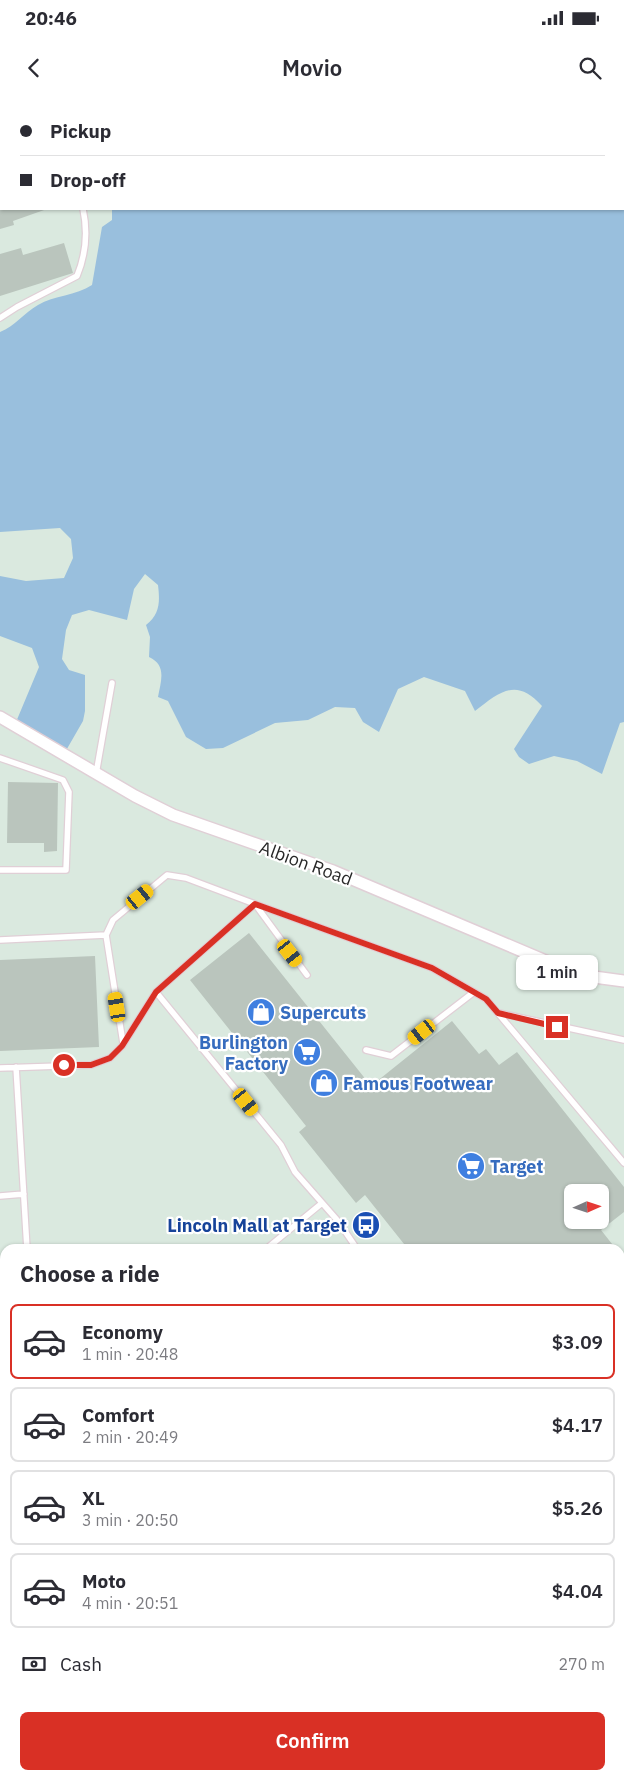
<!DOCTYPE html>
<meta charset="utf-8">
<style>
:root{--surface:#fff;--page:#f7f7f7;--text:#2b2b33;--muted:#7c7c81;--line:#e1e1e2;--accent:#d93025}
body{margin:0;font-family:"IBM Plex Sans",sans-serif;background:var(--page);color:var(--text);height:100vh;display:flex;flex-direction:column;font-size:19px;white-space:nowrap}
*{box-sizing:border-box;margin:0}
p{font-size:16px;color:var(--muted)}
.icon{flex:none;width:28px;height:28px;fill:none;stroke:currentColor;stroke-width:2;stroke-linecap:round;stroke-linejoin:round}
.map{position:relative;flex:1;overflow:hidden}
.side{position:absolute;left:0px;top:1144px;width:625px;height:536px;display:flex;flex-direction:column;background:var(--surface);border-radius:15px 15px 0 0;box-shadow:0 1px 4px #0004}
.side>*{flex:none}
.top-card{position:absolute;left:0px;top:0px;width:625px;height:110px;box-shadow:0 1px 4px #0004;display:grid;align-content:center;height:110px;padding:0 20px;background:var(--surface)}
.needle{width:32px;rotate:87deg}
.fabs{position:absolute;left:564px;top:1084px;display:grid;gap:10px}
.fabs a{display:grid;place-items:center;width:45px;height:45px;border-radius:8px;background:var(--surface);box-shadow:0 1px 4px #0004;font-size:25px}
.end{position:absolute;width:22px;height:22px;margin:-11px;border:6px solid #d93025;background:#fff;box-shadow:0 0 0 2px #fff}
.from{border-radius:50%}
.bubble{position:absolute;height:35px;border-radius:8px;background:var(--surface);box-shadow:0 1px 4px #0004;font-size:16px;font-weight:600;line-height:35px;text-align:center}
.car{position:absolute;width:15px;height:30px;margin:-15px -8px;border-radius:6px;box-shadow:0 0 4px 1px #0007;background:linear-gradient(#f5c518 24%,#345 0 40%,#f5c518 0 76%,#345 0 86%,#f5c518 0)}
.top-card b{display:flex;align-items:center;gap:18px;height:48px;font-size:19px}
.top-card b+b{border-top:1px solid var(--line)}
.top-card i{width:12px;height:12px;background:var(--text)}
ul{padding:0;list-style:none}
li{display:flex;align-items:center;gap:15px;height:75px;margin:0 10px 8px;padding:0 10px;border:2px solid var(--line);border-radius:8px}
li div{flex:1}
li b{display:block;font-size:19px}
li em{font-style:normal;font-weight:600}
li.current{border-color:var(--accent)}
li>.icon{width:45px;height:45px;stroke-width:1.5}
h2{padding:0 20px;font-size:22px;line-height:60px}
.pay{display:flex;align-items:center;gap:12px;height:55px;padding:0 20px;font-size:19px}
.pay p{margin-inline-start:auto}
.action{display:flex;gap:10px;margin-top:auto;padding:10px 20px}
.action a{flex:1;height:58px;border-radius:8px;background:var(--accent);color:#fff;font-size:20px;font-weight:600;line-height:58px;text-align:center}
.status{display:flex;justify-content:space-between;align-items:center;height:35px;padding:0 25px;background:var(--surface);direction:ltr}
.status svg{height:14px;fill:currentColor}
header{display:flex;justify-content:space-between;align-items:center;height:65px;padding:0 20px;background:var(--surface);font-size:22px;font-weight:600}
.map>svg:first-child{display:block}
</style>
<div class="status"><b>20:46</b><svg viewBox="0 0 49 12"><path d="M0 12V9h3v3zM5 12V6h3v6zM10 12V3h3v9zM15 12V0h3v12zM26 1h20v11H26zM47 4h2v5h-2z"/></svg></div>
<header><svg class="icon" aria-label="back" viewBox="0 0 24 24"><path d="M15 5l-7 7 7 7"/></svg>Movio<svg class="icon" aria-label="search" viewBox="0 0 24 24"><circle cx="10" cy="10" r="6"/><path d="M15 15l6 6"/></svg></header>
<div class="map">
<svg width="624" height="1679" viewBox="0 0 624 1679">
<rect width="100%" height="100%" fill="#dae9df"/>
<!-- green -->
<path fill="#99bfdd" d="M184 0H624V622L620 623 602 674 577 661 554 656 529 664 519 657 514 649 542 606C516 577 500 592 475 611L465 591 424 577 398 589 379 632 363 622 355 608 335 607 308 620 275 623 223 648 206 649 186 637 168 601 158 597C161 581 167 565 149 557L150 537 146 525C160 514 160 502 158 485L145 474 134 489 127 520 89 510 72 515 66 530 62 559 69 570 85 575V611L83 621 64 654 16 622 39 567 32 548 0 536V476L26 481 64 478 73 458 71 439 60 428 0 432V232C15 226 24 213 38 205 54 195 76 196 92 185L102 127 112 120V109H624V1H179Z"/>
<!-- building -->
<path fill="#bac5bd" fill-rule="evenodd" d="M0 109H47L13 121 14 125 0 129Z
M64 143 73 173 0 196V154L21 148 23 155Z
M8 682 58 683 57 751 44 752V743H7Z
M249 833 371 986 452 921 479 954 486 949 499 965 517 952 624 1087V1112L601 1130 616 1149H408L365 1095 356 1103 299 1032 306 1026 190 880ZM572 1092H600V1120H572Z
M95 856 99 947 0 951V860Z
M620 1154 624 1159V1421L620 1431Z
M620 1487 624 1488V1659L620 1658Z
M284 1675H417L416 1679H283Z"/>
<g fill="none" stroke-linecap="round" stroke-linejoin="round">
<defs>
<path id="lane" d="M0 71H1
M0 218 17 207 77 176C86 154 88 132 83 109
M0 658 63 680 69 692 66 770H0
M96 674 112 583
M0 840 106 835
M156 892 281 1045 295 1072 338 1121 357 1149
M499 913 624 940
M123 943 106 835 113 820 167 775 186 778 255 804 307 875
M366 950 391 956 474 892
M16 967 27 1149
M0 968 91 965 110 958 122 946 156 892 255 804 432 868 486 899 624 1063
M0 1096 24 1094
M266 1149 322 1103
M0 1207 5 1206
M0 1362H5
M0 1413H5
M0 1445 5 1444
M0 1486H5
M0 1568H5
M60 1675V1679
M609 1675 619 1679
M270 1679 272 1675"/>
<path id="street" d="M0 617 135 696 173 715 333 771 567 870 594 877 624 881"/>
</defs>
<!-- lane casing -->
<use href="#lane" stroke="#e0cfd6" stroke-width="8"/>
<!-- street casing -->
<use href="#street" stroke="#e0cfd6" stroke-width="14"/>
<!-- lane -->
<use href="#lane" stroke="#fff" stroke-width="5.5"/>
<!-- street -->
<use href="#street" stroke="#fff" stroke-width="11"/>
</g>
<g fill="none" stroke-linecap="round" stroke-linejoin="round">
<!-- route -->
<path stroke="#d93025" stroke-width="6" d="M64 965H91L110 958 122 946 156 892 255 804 432 868 486 899 498 913 557 927"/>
</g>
<!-- icons -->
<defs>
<symbol id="shop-disc" viewBox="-11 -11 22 22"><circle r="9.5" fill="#3f7fe0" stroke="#fff"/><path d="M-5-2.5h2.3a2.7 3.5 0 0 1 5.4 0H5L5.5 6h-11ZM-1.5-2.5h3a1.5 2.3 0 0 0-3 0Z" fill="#fff"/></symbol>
<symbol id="supermarket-disc" viewBox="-11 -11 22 22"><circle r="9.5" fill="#3f7fe0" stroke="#fff"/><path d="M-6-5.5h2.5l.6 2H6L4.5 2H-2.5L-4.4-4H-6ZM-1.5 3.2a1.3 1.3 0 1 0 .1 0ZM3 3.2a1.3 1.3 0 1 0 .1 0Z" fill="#fff"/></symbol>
<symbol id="bus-disc" viewBox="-11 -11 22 22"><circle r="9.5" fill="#1a4fb4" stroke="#fff"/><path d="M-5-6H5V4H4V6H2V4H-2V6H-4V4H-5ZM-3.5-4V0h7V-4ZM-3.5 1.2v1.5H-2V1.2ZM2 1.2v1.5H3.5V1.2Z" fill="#fff"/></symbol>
</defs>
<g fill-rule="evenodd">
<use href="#shop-disc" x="245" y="896" width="32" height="32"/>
<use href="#supermarket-disc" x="291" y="936" width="32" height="32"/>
<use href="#shop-disc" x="308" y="967" width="32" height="32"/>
<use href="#supermarket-disc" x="455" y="1050" width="32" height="32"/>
<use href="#bus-disc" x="350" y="1109" width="32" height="32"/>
</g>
<g text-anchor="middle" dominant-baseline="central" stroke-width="4.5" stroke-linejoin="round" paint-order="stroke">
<!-- street labels -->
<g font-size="18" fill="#282828" stroke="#fff">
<text transform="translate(306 763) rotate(20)">Albion Road</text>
</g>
<!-- shop labels -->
<g font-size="18" font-weight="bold" fill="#366cbe" stroke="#fff" text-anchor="start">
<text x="280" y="912">Supercuts</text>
<text x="288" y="942" text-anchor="end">Burlington<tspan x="288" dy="21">Factory</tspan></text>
<text x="343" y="983">Famous Footwear</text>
<text x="490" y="1066">Target</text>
</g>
<!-- transit labels -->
<g font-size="18" font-weight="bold" fill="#164399" stroke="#fff" text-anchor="end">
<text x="347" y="1125">Lincoln Mall at Target</text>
</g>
</g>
</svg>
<div class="fabs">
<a><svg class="needle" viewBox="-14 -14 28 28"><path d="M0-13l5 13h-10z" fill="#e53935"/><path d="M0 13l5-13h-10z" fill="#7c7c81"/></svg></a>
</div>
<i class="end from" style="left:64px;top:965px"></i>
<i class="end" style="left:557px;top:927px"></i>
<div class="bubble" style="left:516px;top:855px;width:82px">1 min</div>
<i class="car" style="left:140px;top:797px;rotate:51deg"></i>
<i class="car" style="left:290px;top:853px;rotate:142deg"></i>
<i class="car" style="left:117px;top:907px;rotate:351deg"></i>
<i class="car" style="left:422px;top:932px;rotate:232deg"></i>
<i class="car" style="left:246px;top:1002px;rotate:141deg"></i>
<div class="top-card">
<b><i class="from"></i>Pickup</b>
<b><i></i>Drop-off</b>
</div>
<section class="side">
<h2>Choose a ride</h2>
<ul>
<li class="current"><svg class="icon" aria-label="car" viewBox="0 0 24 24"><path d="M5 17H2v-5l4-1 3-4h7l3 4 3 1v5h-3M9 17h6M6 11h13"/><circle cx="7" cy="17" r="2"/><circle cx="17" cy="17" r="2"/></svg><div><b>Economy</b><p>1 min · 20:48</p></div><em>$3.09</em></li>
<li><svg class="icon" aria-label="car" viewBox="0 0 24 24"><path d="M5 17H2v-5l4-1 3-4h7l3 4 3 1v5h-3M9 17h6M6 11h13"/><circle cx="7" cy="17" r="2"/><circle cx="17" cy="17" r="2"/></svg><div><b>Comfort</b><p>2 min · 20:49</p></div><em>$4.17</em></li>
<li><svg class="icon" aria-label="car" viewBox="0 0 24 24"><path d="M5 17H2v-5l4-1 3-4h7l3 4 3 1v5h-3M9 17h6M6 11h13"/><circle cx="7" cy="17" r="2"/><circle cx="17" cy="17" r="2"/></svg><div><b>XL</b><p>3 min · 20:50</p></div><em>$5.26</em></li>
<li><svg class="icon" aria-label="car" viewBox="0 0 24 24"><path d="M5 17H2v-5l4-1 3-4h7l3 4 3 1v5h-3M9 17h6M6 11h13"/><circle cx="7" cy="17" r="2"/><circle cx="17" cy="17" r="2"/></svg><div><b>Moto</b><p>4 min · 20:51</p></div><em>$4.04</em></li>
</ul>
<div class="pay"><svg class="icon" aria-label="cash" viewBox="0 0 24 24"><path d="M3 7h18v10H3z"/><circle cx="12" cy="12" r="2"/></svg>Cash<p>270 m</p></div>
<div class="action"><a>Confirm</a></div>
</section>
</div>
